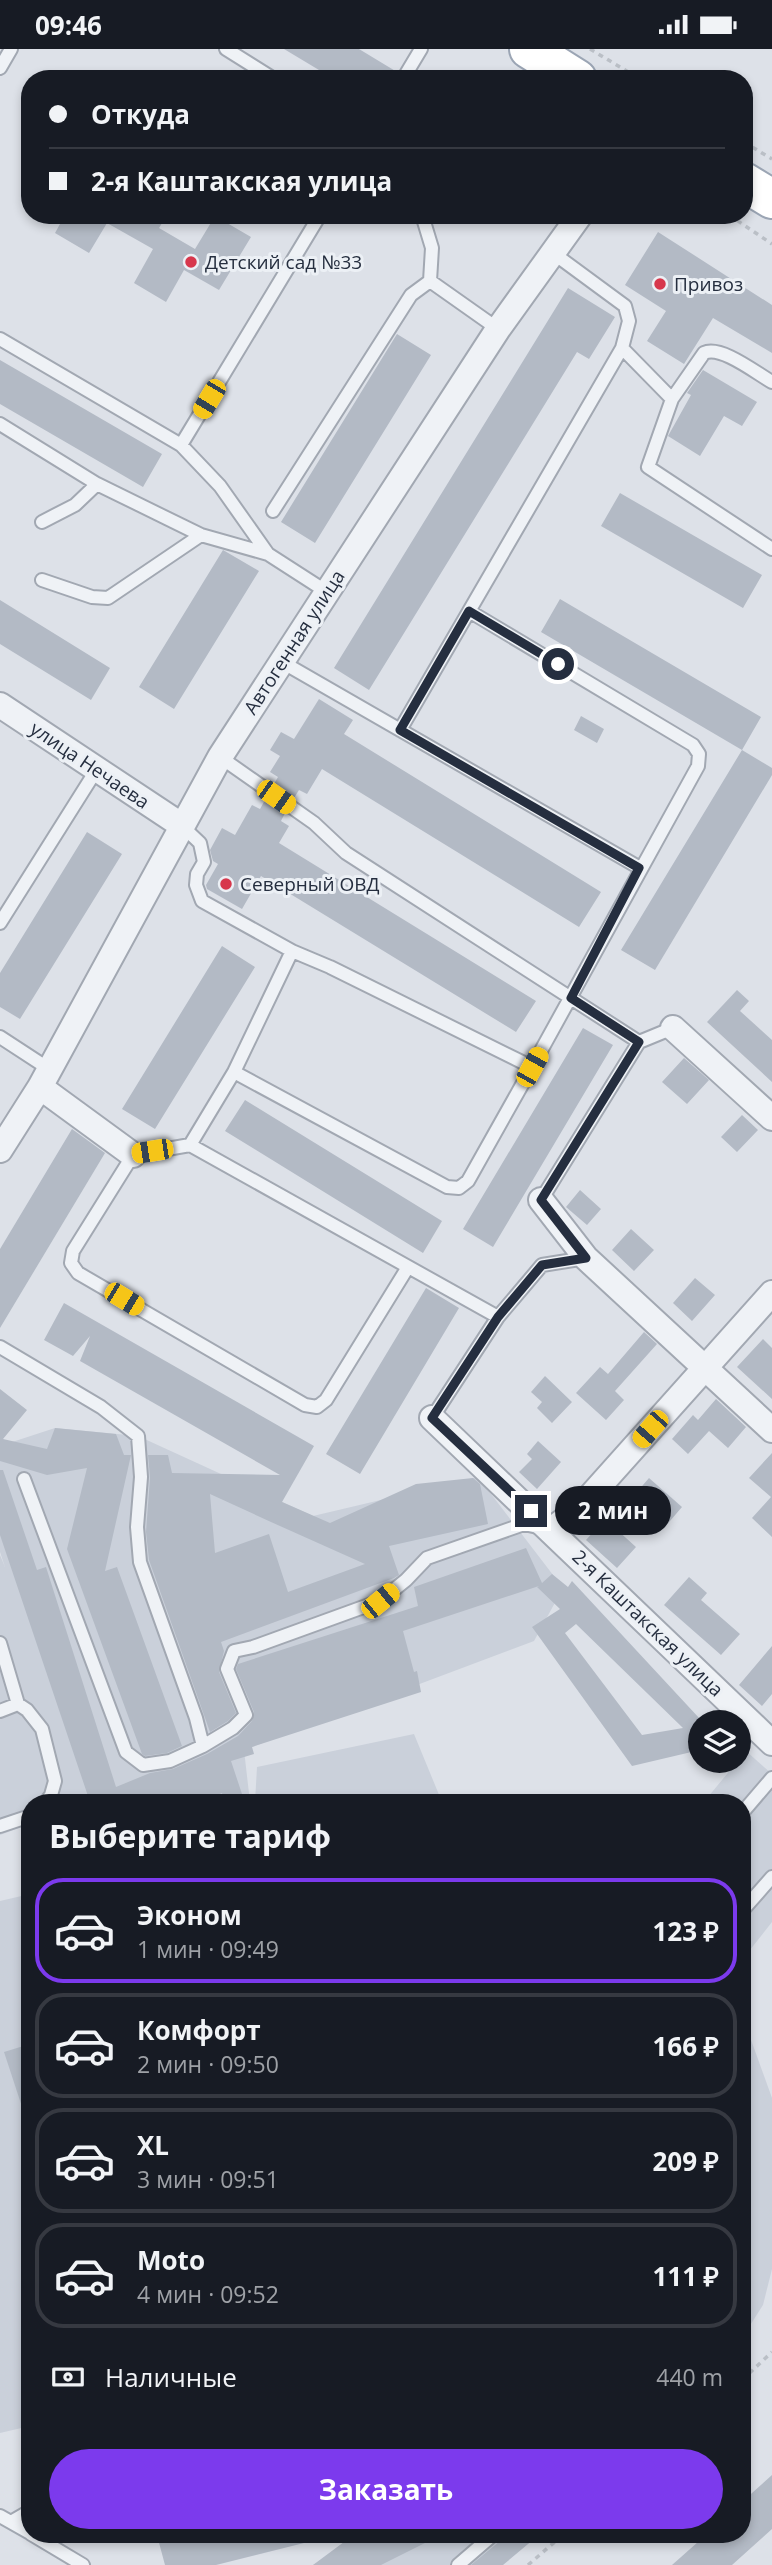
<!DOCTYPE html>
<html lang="ru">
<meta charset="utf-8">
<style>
:root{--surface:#171b24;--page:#242831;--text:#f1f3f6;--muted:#9ea1a6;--line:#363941;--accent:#7c3aed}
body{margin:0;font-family:"Open Sans",sans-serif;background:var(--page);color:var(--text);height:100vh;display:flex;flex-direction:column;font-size:26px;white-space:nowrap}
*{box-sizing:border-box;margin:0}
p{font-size:23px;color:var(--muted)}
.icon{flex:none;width:38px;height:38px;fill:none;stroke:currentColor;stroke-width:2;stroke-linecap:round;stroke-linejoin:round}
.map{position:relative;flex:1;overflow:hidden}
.side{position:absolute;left:21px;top:1745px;width:730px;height:749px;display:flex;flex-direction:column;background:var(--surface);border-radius:28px;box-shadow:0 4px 10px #0003}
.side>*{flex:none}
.guide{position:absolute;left:21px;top:21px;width:732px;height:154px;border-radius:28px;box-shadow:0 4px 10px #0003;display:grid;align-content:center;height:154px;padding:0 28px;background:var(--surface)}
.tools{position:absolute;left:688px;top:1661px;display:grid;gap:14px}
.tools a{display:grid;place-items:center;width:63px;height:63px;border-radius:50%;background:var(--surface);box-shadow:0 4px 10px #0003;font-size:35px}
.end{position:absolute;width:32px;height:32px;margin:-16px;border:9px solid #252e3f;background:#fff;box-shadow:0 0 0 4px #fff}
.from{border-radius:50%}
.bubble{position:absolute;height:49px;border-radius:24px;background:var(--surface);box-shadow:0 4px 10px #0003;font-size:23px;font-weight:700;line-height:49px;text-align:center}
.car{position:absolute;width:21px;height:42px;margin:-21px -10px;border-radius:9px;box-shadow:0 0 5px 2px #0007;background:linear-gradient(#f5c518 24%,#345 0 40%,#f5c518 0 76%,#345 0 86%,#f5c518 0)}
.guide b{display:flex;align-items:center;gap:24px;height:66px;font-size:26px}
.guide b+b{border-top:2px solid var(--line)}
.guide i{width:18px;height:18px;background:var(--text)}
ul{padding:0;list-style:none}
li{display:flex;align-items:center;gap:21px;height:105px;margin:0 14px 10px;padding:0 14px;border:4px solid var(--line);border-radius:28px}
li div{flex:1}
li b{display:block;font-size:26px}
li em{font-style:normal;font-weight:700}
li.active{border-color:var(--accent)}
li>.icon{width:63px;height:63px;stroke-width:1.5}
h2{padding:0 28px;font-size:32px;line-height:84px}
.pay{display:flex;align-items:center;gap:18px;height:77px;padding:0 28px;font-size:26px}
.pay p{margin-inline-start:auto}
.button{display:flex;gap:14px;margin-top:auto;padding:14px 28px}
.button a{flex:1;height:80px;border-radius:42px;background:var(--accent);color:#fff;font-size:28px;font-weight:700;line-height:80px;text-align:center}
.status{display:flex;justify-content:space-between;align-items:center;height:49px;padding:0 35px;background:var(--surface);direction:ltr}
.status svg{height:19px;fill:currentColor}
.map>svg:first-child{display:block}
</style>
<div class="status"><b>09:46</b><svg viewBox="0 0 49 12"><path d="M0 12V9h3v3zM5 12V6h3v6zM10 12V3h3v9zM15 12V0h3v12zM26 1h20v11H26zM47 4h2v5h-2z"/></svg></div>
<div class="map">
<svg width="772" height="2516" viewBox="0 0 772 2516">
<rect width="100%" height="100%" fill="#dde1e8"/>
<!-- built -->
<path fill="#cad0da" d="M55 1379 138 1387 313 1467 478 1428 563 1539 534 1592 244 1701 250 1753 112 1754 109 1746 88 1753 30 1754V1775L0 1786V1506L5 1518 0 1503V1397Z
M414 1685 442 1753H255L257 1718Z
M746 1702 772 1725V1873L742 1911V1754H703Z
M30 1845V2377L0 2384V1852Z
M742 1966 772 2049V2220L763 2256 742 2289Z
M378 2485H535L499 2516H313Z"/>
<!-- building -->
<path fill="#b3bac5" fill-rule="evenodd" d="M284 0H359L397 23 394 30H334Z
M65 166H167L159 179 195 200 215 167 251 188 219 241 184 221 166 253 134 234 153 200 107 174 89 204 55 184Z
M658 183 772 256V304L713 269 684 315 647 292 666 262 625 236Z
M568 239 615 268 589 310 577 303 369 641 334 619Z
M397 285 431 306 315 494 281 473Z
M0 311 162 405 143 438 0 355Z
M703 321 757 353 742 377 724 367 700 407 668 387 691 346 687 344Z
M620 444 762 526 743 559 601 477Z
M223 501 259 522 174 660 139 638Z
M560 550 761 668 742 701 541 583Z
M0 551 110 619 91 651 0 595Z
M319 650 353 671 344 685 601 843 579 878 322 720 307 745 299 741 294 749 274 735 278 728 270 723 280 707 270 701 281 683 294 690Z
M581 667 604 680 597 694 574 681Z
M742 701 772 719V726L655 921 621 901Z
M265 751 285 764 281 772 289 777 279 794 536 952 516 983 261 827 242 860 207 840 206 836 218 815 213 812 210 801 222 779 235 786 252 756 260 760Z
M87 783 122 805 20 970 0 958V924Z
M222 897 255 918 155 1080 122 1060Z
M737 941 749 952 740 962 772 991V1033L707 973Z
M583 979 613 996 493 1198 463 1180Z
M684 1009 709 1031 687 1055 662 1033Z
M245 1051 442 1172 423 1204 225 1082Z
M742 1066 758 1081 737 1103 721 1088Z
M72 1080 105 1104 0 1279V1200Z
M580 1141 601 1160 587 1176 566 1158Z
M631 1180 654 1201 634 1222 612 1201Z
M695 1229 715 1246 692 1272 673 1254Z
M426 1239 459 1259 360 1425 326 1405Z
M64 1254 314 1397 282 1453 330 1474 416 1435 473 1429 480 1435 488 1475 389 1497 399 1526 394 1529 221 1593 224 1602 219 1623 236 1664 228 1672 210 1683 149 1511 146 1483 150 1429 148 1406H168L172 1424 280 1426 80 1312 90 1287 73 1307 44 1291ZM210 1445 271 1473 365 1515 288 1543 269 1485 215 1504Z
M644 1283 657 1295 615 1342 624 1351 606 1371 576 1344 600 1318 608 1325Z
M763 1290 772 1299V1350L737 1318Z
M545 1327 572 1353 552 1374 537 1359 542 1353 531 1343Z
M0 1340 27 1361 3 1390 47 1400 55 1379 116 1385 124 1406H131L105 1522 117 1518 182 1697 167 1704 145 1707 142 1705 67 1500 87 1419 47 1426 0 1412Z
M716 1350 746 1378 728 1399 709 1382 688 1405 672 1390 693 1366 698 1371Z
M538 1392 561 1413 537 1440 519 1423 532 1410 527 1405Z
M772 1404V1488L752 1469 771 1448 749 1429Z
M0 1421H3L37 1521 46 1518 116 1738 150 1724 173 1720 207 1705 238 1687 252 1672 254 1663 236 1620 238 1615 418 1557 414 1538 526 1499 542 1534 552 1525 568 1538 572 1532 700 1670V1701L632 1717 532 1578 560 1560 537 1538 539 1537 403 1582 414 1623 417 1622 421 1643 252 1698 254 1705 231 1712 245 1754H225L222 1744 196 1754H112L109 1746 90 1753 0 1486ZM576 1575 683 1679 642 1686 565 1584Z
M649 1429 682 1458 664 1479 631 1450Z
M605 1470 636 1498 617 1519 586 1491Z
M689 1528 707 1544 701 1551 740 1585 721 1606 664 1556Z
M772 1597V1645L762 1657 739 1636Z
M30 1995V2073H27L4 2003Z
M772 2426V2480L732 2516H672L707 2485H742V2453Z
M180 2485H315L316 2491 216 2516H165L158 2490Z
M378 2485H443L381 2516H313L352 2487 359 2494Z
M503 2485H540L503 2516H471L500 2492Z"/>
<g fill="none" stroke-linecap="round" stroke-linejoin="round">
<defs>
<path id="lane" d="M226 0 274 30
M0 19 11 0
M403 30 421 0
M422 166 432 199 430 232 498 280
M0 290 181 396 220 437 268 505 327 543
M622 299 672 350
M772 333C756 324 721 296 704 304L672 350 648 418 772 500
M0 375 97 435 201 486 268 505
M181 396 320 166
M273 462 411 246 430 232
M42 473 75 456 97 435
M42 531 92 548 108 549 201 486
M469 562 693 696 699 705 698 717 532 1018
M282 613 640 819
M400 681 622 299 629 272 625 257 553 204
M220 708 314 774 346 804 639 993
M181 776 200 794 204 813 197 825 196 836 202 852 292 902 234 1023 190 1096 133 1106 73 1202 71 1214 78 1224 305 1356 317 1358 326 1351 408 1218
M0 874 97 720
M0 988 49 1020
M234 1023 447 1138 459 1139 468 1132 532 1018 330 918 292 902
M190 1096 498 1268
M541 1151 639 993 673 979
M0 1298 101 1358 138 1387 141 1428 137 1478 140 1513 196 1669 203 1697 170 1712 143 1716 126 1703 24 1430
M432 1369 498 1268 542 1216 586 1209
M0 1594 18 1655
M0 1662 18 1655 27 1661 42 1680 55 1732 51 1746 45 1754
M203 1697 233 1679 246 1666 227 1620 234 1602 253 1598 380 1552 406 1531 427 1509 524 1475 542 1479
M742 1764 772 1729
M0 1777 30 1767
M742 1862 772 1828
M0 2467 30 2484
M11 2473 30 2462
M31 2485 83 2516
M458 2516 494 2485"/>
<path id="street" d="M0 656 181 776
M673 979 772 1069
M40 1038 133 1106
M0 1101 40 1038 220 708 498 280 580 166
M541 1151 586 1209 772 1381
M432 1369 772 1694
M551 1481 578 1461 772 1244"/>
<path id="primary" d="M529 0 577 30
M744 133 772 150"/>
</defs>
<!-- lane casing -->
<use href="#lane" stroke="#a2a8b2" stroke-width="16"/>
<!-- street casing -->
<use href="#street" stroke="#a2a8b2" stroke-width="28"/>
<!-- primary casing -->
<use href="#primary" stroke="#9ba5b4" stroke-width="42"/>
<!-- path -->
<path stroke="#babfc6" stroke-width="3.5" stroke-dasharray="5 5" stroke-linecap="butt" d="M590 0 640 30
M744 93 772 110
M729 166 772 195
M742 2331 772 2303
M528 2516 564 2485"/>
<!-- lane -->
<use href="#lane" stroke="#eff2f6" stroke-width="12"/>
<!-- street -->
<use href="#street" stroke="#eff2f6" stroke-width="24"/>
<!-- primary -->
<use href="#primary" stroke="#fff" stroke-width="38"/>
</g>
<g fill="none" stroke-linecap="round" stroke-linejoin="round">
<!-- route -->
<path stroke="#252e3f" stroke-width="9" d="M531 1462 432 1369 498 1268 542 1216 586 1209 541 1151 639 993 571 949 639 819 400 681 469 562 558 615"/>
</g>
<!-- markers -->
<g fill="#d7374c" stroke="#ecf0f5" stroke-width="2.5">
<circle cx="191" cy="213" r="7"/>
<circle cx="660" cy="235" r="7"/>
<circle cx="226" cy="835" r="7"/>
</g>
<g text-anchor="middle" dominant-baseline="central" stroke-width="6" stroke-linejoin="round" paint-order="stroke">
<!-- poi labels -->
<g font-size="19" fill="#252e3f" stroke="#ecf0f5" text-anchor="start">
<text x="205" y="213">Детский сад №33</text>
<text x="674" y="235">Привоз</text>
<text x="240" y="835">Северный ОВД</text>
</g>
<!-- street labels -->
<g font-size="19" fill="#252e3f" stroke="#ecf0f5">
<text transform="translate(294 593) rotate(-57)">Автогенная улица</text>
<text transform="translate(90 716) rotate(34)">улица Нечаева</text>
<text transform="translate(648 1574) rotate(44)">2-я Каштакская улица</text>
</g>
</g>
</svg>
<div class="tools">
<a><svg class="icon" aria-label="layers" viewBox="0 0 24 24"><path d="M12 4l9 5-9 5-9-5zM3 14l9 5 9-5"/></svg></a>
</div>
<i class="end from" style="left:558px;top:615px"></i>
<i class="end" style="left:531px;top:1462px"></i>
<div class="bubble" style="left:555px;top:1437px;width:116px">2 мин</div>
<i class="car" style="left:209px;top:350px;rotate:211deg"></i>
<i class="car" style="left:276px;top:748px;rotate:125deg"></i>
<i class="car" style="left:532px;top:1018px;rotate:29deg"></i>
<i class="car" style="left:152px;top:1102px;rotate:261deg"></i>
<i class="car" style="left:124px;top:1250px;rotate:121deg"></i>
<i class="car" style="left:650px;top:1380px;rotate:221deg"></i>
<i class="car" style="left:380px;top:1552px;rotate:51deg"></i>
<div class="guide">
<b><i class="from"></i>Откуда</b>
<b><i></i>2-я Каштакская улица</b>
</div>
<section class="side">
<h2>Выберите тариф</h2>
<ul>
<li class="active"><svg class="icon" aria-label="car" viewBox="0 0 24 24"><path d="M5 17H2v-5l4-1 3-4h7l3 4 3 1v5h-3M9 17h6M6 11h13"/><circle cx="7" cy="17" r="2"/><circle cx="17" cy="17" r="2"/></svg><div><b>Эконом</b><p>1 мин · 09:49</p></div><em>123 ₽</em></li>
<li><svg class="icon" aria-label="car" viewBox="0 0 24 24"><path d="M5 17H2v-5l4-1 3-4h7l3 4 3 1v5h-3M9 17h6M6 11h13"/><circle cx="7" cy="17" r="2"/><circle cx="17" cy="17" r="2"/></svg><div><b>Комфорт</b><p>2 мин · 09:50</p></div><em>166 ₽</em></li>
<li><svg class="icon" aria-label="car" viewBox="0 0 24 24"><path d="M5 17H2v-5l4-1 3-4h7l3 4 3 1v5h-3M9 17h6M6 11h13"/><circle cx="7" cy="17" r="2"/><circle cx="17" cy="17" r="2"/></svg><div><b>XL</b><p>3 мин · 09:51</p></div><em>209 ₽</em></li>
<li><svg class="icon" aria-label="car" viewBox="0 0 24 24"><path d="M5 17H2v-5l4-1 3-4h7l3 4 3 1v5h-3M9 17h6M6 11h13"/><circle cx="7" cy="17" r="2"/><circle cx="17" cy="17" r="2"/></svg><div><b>Moto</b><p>4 мин · 09:52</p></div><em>111 ₽</em></li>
</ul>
<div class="pay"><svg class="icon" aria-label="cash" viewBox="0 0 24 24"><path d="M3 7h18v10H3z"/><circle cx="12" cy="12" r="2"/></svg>Наличные<p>440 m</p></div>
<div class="button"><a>Заказать</a></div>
</section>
</div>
